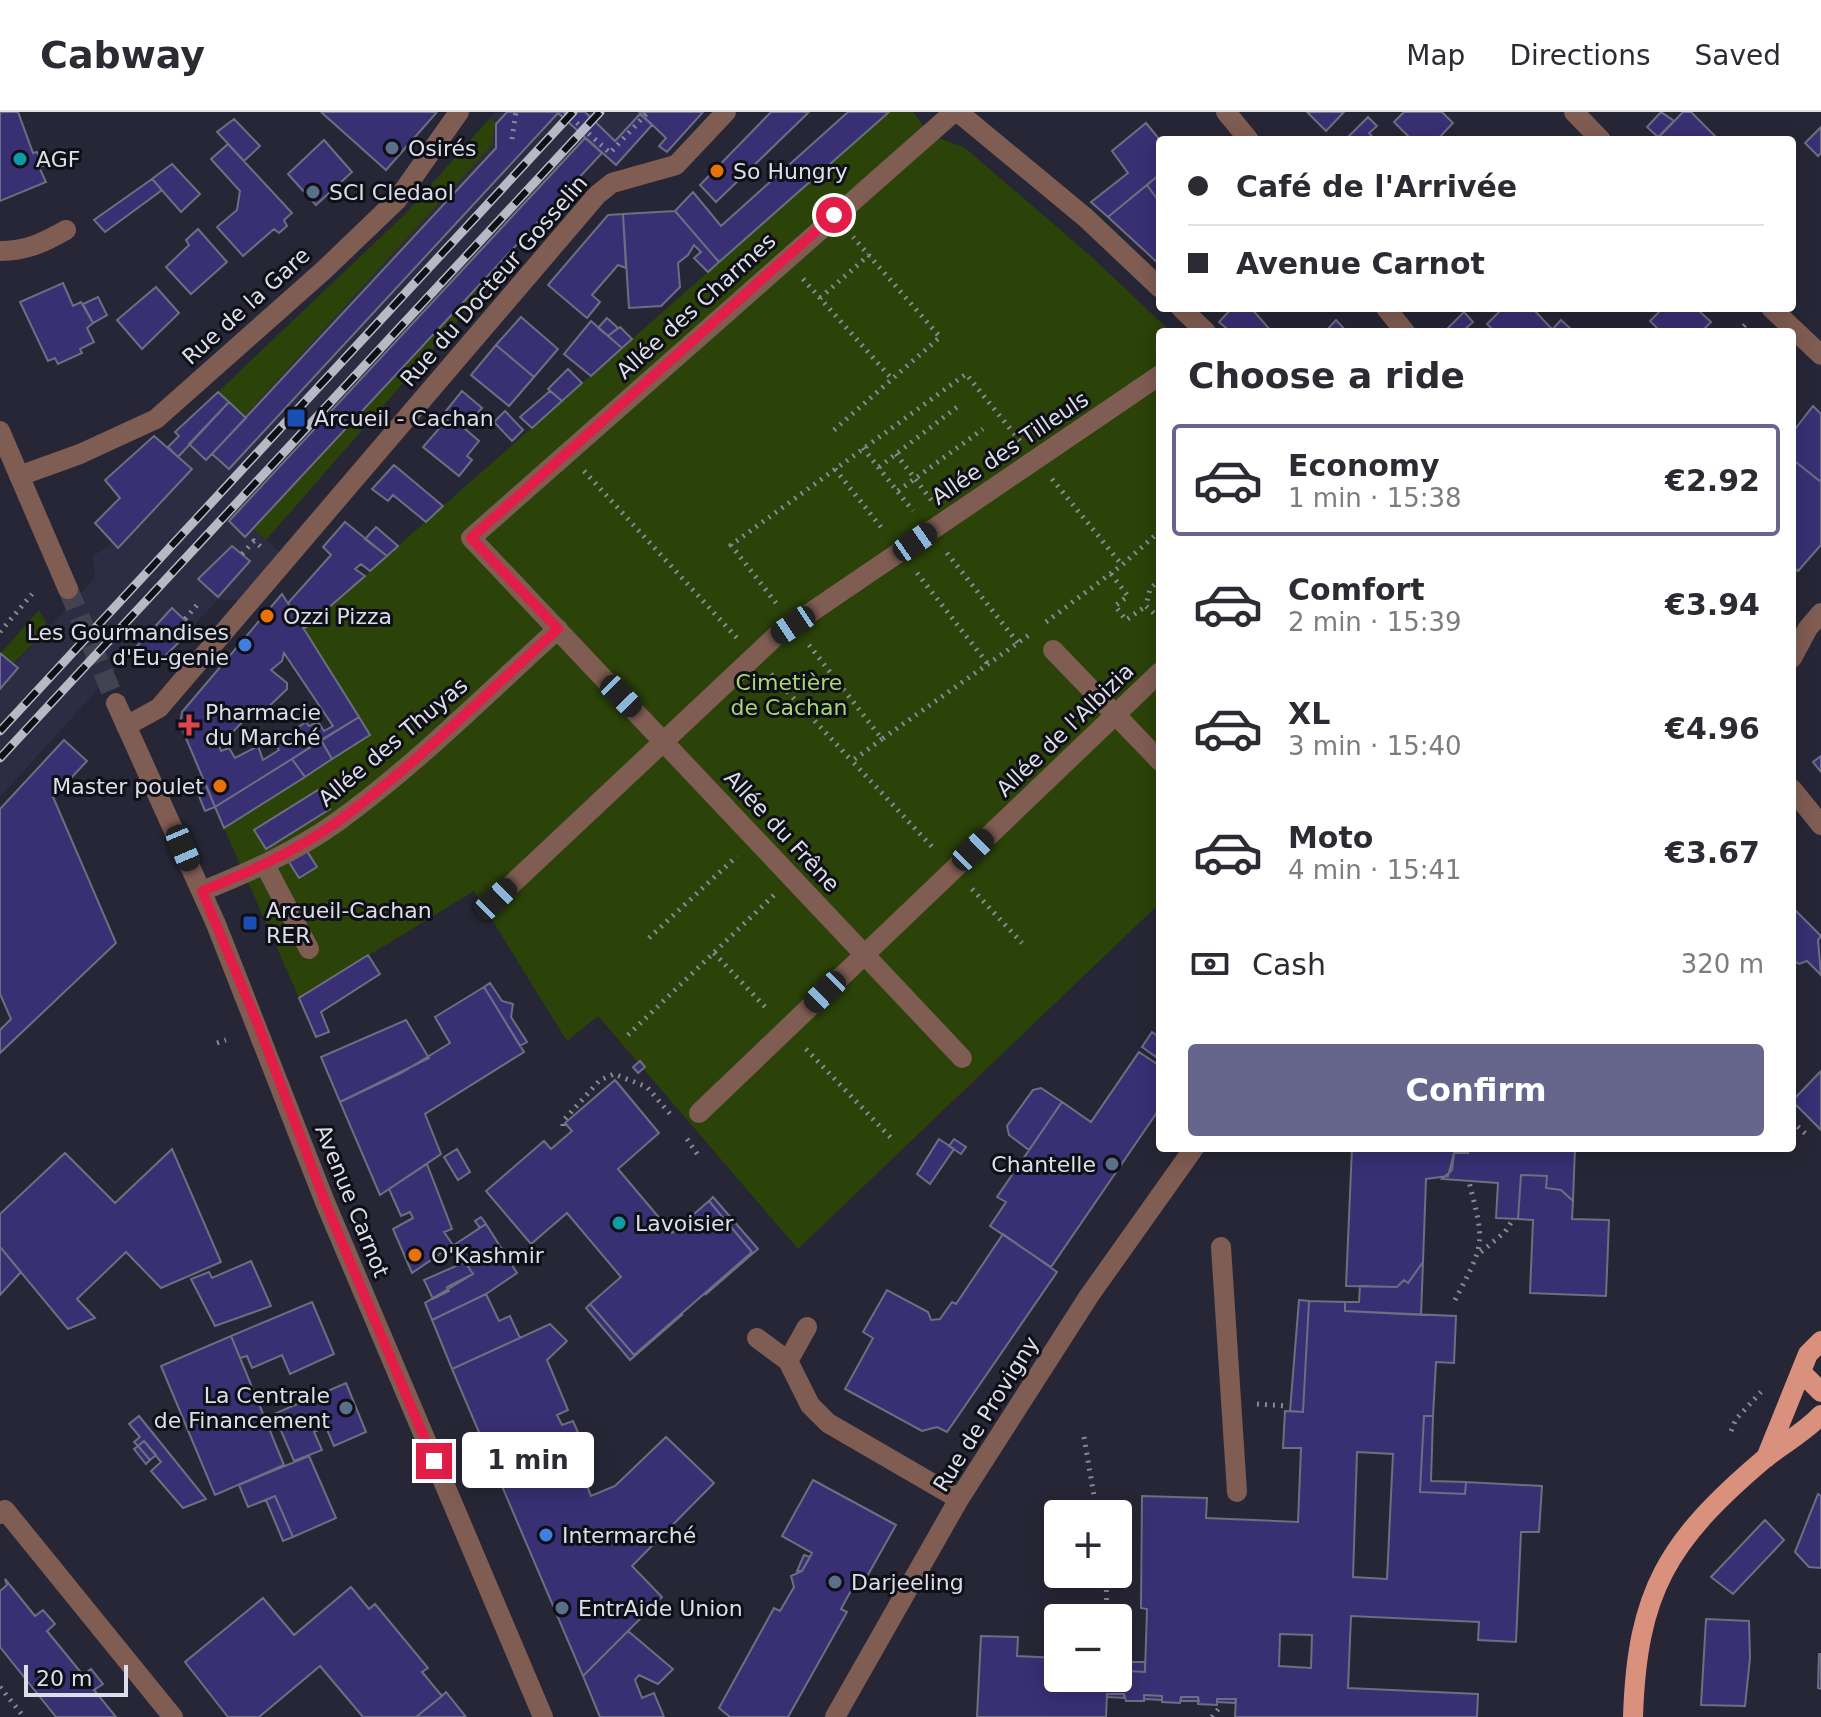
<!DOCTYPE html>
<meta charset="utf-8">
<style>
:root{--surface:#fff;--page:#f7f7f7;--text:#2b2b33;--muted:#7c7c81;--line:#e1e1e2;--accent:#66668d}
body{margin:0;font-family:"DejaVu Sans",sans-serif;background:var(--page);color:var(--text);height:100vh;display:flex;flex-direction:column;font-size:30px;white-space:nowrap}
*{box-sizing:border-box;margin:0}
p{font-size:26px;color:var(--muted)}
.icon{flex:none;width:44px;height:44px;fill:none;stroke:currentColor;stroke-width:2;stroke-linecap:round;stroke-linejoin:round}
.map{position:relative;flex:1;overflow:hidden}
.details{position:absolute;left:1156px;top:216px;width:640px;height:824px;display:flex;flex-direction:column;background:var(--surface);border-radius:8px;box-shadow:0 4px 20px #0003}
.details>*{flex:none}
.guide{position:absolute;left:1156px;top:24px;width:640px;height:176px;border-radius:8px;box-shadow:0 4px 20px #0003;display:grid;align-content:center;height:176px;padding:0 32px;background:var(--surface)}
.fabs{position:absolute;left:1044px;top:1388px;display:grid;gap:16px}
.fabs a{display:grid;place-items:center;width:88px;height:88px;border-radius:8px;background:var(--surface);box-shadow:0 4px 20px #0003;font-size:40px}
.scale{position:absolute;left:24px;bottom:20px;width:104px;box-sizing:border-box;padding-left:8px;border:4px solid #dedee9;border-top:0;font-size:22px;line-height:28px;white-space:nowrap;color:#dedee9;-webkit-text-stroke:6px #0f1017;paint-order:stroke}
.end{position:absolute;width:36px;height:36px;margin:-18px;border:10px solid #e11d48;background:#fff;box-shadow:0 0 0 4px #fff}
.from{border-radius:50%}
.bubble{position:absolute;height:56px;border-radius:8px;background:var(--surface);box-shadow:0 4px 20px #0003;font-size:26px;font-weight:600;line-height:56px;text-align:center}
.car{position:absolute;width:24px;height:48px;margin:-24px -12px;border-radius:10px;box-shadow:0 0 6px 2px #0007;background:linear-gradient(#222 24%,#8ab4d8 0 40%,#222 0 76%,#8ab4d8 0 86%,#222 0)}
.guide b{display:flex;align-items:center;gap:28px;height:76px;font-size:30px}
.guide b+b{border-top:2px solid var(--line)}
.guide i{width:20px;height:20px;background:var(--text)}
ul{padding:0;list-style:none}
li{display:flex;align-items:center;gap:24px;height:112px;margin:0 16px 12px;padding:0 16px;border:4px solid transparent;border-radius:8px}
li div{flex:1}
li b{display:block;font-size:30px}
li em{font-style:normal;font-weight:600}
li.selected{border-color:var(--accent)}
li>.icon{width:72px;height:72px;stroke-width:1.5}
h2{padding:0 32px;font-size:36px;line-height:96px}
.pay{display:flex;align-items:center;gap:20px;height:88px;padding:0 32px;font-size:30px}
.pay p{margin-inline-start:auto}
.primary-button{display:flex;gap:16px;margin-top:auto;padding:16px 32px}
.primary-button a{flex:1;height:92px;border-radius:8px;background:var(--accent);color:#fff;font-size:32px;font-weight:600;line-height:92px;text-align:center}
header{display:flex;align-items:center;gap:48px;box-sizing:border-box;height:112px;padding:0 40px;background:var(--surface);border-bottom:2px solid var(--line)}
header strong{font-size:38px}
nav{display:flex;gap:44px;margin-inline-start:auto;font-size:28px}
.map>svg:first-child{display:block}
</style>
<header>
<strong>Cabway</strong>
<nav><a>Map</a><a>Directions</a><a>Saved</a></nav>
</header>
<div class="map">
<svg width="1821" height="1605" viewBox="0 0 1821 1605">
<rect width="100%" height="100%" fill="#262636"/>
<!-- built -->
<path fill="#2c2c43" d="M495 0H703L667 40 659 34 666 26 652 13 616 53 602 42 253 416 281 441 240 489 219 487 157 552 137 534 0 685V568L95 466 93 444 113 431 95 411 119 386 105 368 154 324 168 335 179 324 175 320 392 116Z"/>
<!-- green -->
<path fill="#2b4209" d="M889 0H913L929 22 965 36 1093 146 1171 220H1160V791L798 1137 598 904 567 929 474 779 299 886 224 716 370 623 304 517Z
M490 6 495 10 492 33 242 307 218 280 408 99Z
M500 151 502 158 266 428 253 417Z
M39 498 49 516 11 554 0 542Z"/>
<!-- building -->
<path fill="#383073" stroke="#6d6e81" stroke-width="2" fill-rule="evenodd" d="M0 0H18L33 41 37 40 43 54 39 55 46 70 0 89Z
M321 0H437L386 58Z
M507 0H585L615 29 640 2 652 13 616 53 558 1 229 357 212 342 496 36V12Z
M639 0H703L667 40 659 34 666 26Z
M771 0H809L716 90 700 73Z
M848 0H889L719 150 675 99 693 80 721 114Z
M1307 0H1344L1326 19Z
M1404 0H1442L1453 11 1437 28H1412L1394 10Z
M1661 0 1674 9 1658 25 1647 15Z
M1683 0H1691L1719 28H1662L1659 25Z
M1368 5 1377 14 1369 21 1375 28H1345Z
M234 7 260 34 244 49 217 20Z
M1146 11 1160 28V62L1108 105 1091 90 1128 61 1112 39Z
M1821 15V41L1818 44 1805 31Z
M585 26 602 41 245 425 229 409Z
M324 28 352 60 316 93 288 62Z
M228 32 292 101 284 108 287 114 279 121 274 117 243 144 217 115 237 98 240 79 211 47Z
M172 52 200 82 181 100 152 67Z
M1160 62V91L1147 73Z
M152 67 162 78 105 120 94 108Z
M1147 73 1160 91V153L1108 105Z
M675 99 719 150 708 160 694 146 701 140 694 133 688 143 678 151 680 175 661 194 629 196 623 102Z
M623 102 626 156 618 153 592 183 600 190 587 206 548 173 608 103Z
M198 117 227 150 191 182 166 155 189 133 186 128Z
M63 171 73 194 81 190 93 211 87 216 94 230 80 237 82 241 58 252 55 246 48 249 20 190Z
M156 175 179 201 142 237 117 208Z
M98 185 107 203 93 211 83 192Z
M1232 196H1251L1272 220H1231L1219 210Z
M1503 196H1532L1553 218 1495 220 1487 212Z
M1663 196H1696L1711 210 1701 220H1661L1650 209Z
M1464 200 1473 210 1462 220H1448L1446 218Z
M521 205 558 237 534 265 496 233Z
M607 206 618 216 608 224 598 216Z
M1336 208 1347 220H1325Z
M1561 208 1574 220H1550Z
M591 209 622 236 591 264 564 242Z
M620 215 632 227 622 236 608 224Z
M496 233 534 265 509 294 471 263Z
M568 257 582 271 562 289 548 277Z
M462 279 482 296 465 317 445 300Z
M550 279 562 289 532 316 520 305Z
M218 280 229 290 178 345 168 335 179 324 175 320Z
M229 290 246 306 206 348 189 332Z
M1813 294 1821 302V370L1792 347V321Z
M505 299 523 318 512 329 494 310Z
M450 304 479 329 467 344 472 348 459 364 423 335Z
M154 324 192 357 118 436 95 411 120 386 105 368Z
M1792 347 1821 370V433L1798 459 1792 454Z
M394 353 443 394 426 410 393 383 388 389 372 377Z
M345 410 387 444 370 459 361 452 355 457 365 464 304 517 288 491 331 443 323 435Z
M376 415 398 434 387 444 365 427Z
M232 434 250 449 218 485 198 467Z
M282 482 359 605 215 695 180 612 182 600ZM284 541 333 614 324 619 318 610 309 614 306 610 279 627 275 631 279 638 263 648 258 634 235 646 229 636 221 639 219 634 253 599 259 604 287 577V571L271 558 282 549Z
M172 496 189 512 179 523 183 526 157 552 137 534Z
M0 541 18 556 0 577Z
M359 605 370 623 332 647 321 628Z
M64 628 87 649 53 685 116 831 0 941V918L11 907 0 882V697Z
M321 628 332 647 305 665 292 647Z
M1821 644V660L1813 650Z
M292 647 305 665 224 716 215 695Z
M204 668 215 695 205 699 194 672Z
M318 678 330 697 266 737 254 718Z
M307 739 317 755 299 766 289 750Z
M1792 795 1821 824 1818 828 1821 863 1807 849 1799 852 1792 847Z
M368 843 380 862 321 900 329 920 316 925 299 886Z
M490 871 502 889 513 892 511 905 527 930 520 934 484 875Z
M484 875 524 940 425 1002 441 1042 380 1083 340 990 401 961 450 931 435 905Z
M406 908 429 946 340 990 321 945Z
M1152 920 1160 926 1156 945 1142 935Z
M1139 940 1160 954V996L1051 1155 990 1114 1006 1090 997 1085 1062 990 1091 1010Z
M640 949 645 955 638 961 633 955Z
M1821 959V1018L1792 989Z
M615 968 659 1021 618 1057 672 1121 709 1089 752 1140 634 1243 590 1192 621 1165 567 1101 531 1132 486 1079 544 1029 551 1037 572 1019 565 1011Z
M1041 976 1062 990 1029 1038 1009 1023 1007 1014 1033 978Z
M939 1027 954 1037 930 1072 917 1062Z
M954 1027 966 1035 961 1042 949 1034Z
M1352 1036H1468V1041H1454L1448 1064 1426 1067 1423 1150 1408 1171 1404 1168 1397 1175 1346 1174Z
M1468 1036H1575L1573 1089 1561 1078 1546 1076 1547 1064 1521 1063 1518 1107 1496 1106 1498 1071 1442 1067 1452 1058 1454 1041H1468Z
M172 1037 221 1150 161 1176 126 1140 77 1187 95 1206 68 1217 0 1135V1102L65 1041 115 1091Z
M457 1037 470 1060 458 1068 444 1045Z
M427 1052 452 1117 444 1120 453 1133 412 1161 393 1117 413 1106 410 1100 401 1104 389 1077Z
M1521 1063 1547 1064 1546 1076 1561 1078 1573 1089 1572 1107 1609 1108 1606 1184 1530 1181 1533 1108 1518 1107Z
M713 1085 758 1137 705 1183 752 1140 709 1089Z
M481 1105 486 1112 480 1116 475 1109Z
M486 1112 517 1161 486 1182 432 1208 425 1191 473 1162 454 1133Z
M1003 1122 1057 1160 947 1320 937 1315 922 1319 845 1277 873 1226 863 1220 887 1178 928 1200 931 1208 940 1207 952 1190 956 1192Z
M0 1135 21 1160 0 1183Z
M251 1149 271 1194 215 1214 191 1167 209 1160 212 1166Z
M465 1150 473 1162 447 1175 449 1179 433 1187 424 1168Z
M1423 1150 1421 1203 1345 1199V1190H1359L1360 1174 1397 1175 1404 1168 1408 1171Z
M486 1182 499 1209 510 1204 520 1226 452 1257 432 1208Z
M1299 1188 1309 1189 1303 1300 1290 1299Z
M1309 1189 1345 1190V1199L1456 1204 1454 1251 1436 1250 1433 1304H1424L1420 1380 1465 1382 1466 1370 1542 1374 1539 1420H1521L1516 1530 1478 1528 1479 1510 1351 1504 1348 1576 1478 1582 1477 1605H1235L1236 1587H1217V1593L1198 1592V1585H1181L1180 1591 1162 1590V1584L1144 1583V1589H1126L1124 1582H1107L1106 1605H977L981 1524 1018 1525 1017 1544 1058 1546V1566H1118V1546H1127L1129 1559 1145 1560 1147 1497 1141 1496 1142 1384 1207 1386 1206 1406 1298 1410 1301 1336H1283L1285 1299 1303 1300ZM1357 1340 1393 1342 1387 1467 1353 1465ZM1280 1522 1312 1523 1311 1556 1279 1554Z
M312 1190 334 1242 290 1262 282 1243 252 1256 247 1244 240 1246 231 1224Z
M590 1192 634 1243 683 1202 630 1248 586 1196Z
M550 1212 567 1229 547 1248 568 1298 557 1303 562 1313 573 1309 587 1341 576 1346 591 1384 615 1374 666 1325 714 1371 632 1454 662 1485 583 1564 452 1257Z
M231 1224 284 1353 215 1383 161 1254Z
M346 1271 366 1320 334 1334 326 1315 314 1320 322 1338 294 1349 274 1302Z
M139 1304 206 1387 183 1396 151 1359 161 1350 144 1329 138 1334 134 1330 140 1325 129 1312Z
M1424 1304H1433L1431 1369 1466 1370 1465 1382 1420 1380Z
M144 1329 156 1343 150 1348 138 1334Z
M138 1334 150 1348 146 1352 134 1337Z
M309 1344 336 1406 293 1425 275 1384 248 1395 239 1373Z
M813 1368 896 1413 865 1468 859 1464 841 1497 847 1500 788 1605H730L719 1596 774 1496 780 1499 794 1475 791 1464 802 1459 812 1441 782 1424Z
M1818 1382 1821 1384V1456L1809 1455 1795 1440Z
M275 1384 293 1425 283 1429 266 1388Z
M1765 1408 1784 1428 1733 1482 1711 1465Z
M804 1443 810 1445 802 1459H797Z
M5 1467 35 1504 43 1498 55 1512 47 1519 83 1563 91 1557 103 1572 94 1578 116 1605H56L0 1535V1479L7 1473Z
M351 1475 369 1497 375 1492 428 1556 422 1560 442 1584 416 1605H363L320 1554 259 1605H228L185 1550 263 1486 294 1523Z
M1706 1507 1749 1509 1750 1546 1745 1594 1701 1593Z
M628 1519 673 1557 658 1572 639 1563 635 1568 642 1586 654 1581 664 1605H600L583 1564Z
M1819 1542H1821V1577L1818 1576Z
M1128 1550H1145V1560L1129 1559Z
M446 1580 466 1605H416L442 1584Z
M1107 1582H1124V1586L1107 1585Z
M1144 1583 1162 1584V1588L1144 1587Z
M1181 1585H1198L1199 1589H1181Z
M1217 1587H1236L1235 1591 1217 1590Z"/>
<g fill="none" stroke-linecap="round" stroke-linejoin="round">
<!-- minor-tunnel -->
<path stroke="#424251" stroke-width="20" stroke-dasharray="20 10" stroke-linecap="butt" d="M68 477 116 591"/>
<!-- path -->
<path stroke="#888896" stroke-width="5" stroke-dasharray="2 6" stroke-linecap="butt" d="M565 0 610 41 648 0
M512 27 516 0
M803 167 892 267
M820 186 869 143
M1738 220 1749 209
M834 318 940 225 853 125
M863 336 913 399
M896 342 932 389
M879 355 961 292
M835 357 884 419
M584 359 737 526
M1052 367 1122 453
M898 379 983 317
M947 441 1018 531
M242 442 254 429 262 436
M917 461 988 552
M1111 462 1128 484 1115 494 1126 508 1146 494
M1160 467 1150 477 1146 494 1160 507
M776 491 731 433 966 262 1020 329
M185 507 197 493
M1046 510 1122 453 1160 419
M0 520 32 482
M809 533 882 627 1029 523
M771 562 852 649
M882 627 852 649 935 738
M972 777 1022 831
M649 826 737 744
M714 841 768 898
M628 923 774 783
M217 931 226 928
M806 937 892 1027
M1792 1009 1809 1025
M563 1014V1009L600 968 614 962 647 975 670 1002
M687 1027 698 1043
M1481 1140 1505 1120 1512 1109
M1455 1188C1485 1131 1485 1132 1469 1070
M1257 1292 1287 1294
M1731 1319 1736 1307 1761 1280
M1084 1325 1097 1402
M1106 1462 1107 1506
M0 1575 24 1605
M1212 1605 1220 1595"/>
<!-- minor -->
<path stroke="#805d53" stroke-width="20" d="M954 0 471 426 962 946
M958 0 1086 106 1160 176
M1226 0 1249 28
M1574 0 1601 28
M0 139C26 139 43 131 66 118
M1181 196 1206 220
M1386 196 1405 220
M1771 196 1821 243
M0 319 68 477
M19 364 80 342 156 307 324 158 397 88 459 0
M1053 538 1160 649
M1792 546 1808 516 1821 501
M116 591 216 812 325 1090 543 1605
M126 614 159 596 597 83 612 71 676 53 726 0
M1792 677 1821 713
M265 753 309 837
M202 779C249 760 295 740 337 710 416 653 486 582 558 517
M496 787 776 524 1160 263
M699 1001 1160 560
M1221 1135 1237 1380
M757 1226 788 1249 810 1293 828 1311 959 1387
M788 1249 807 1215
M0 1402 5 1398 173 1605
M835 1605 959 1387 1089 1184 1194 1036"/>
<!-- major -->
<path stroke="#d9907d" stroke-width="20" d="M1801 1260 1821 1280
M1766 1346 1808 1242 1821 1229
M1633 1605C1637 1479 1668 1429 1763 1348 1782 1332 1803 1322 1821 1303"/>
<defs>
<path id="rail" d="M0 619 573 0
M0 646 600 0"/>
</defs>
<!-- rail casing -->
<use href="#rail" stroke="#b9b9c5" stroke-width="9"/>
<!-- rail -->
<use href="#rail" stroke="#0f1017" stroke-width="6" stroke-dasharray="18" stroke-linecap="butt"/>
</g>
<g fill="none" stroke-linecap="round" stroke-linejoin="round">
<!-- route -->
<path stroke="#e11d48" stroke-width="10" d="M434 1349 325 1090 259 915 202 779C249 760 295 740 337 710 416 653 485 582 558 517L471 426 834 103"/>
</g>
<!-- markers -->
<g fill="#5c6f8a" stroke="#0f1017" stroke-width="3">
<circle cx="392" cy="36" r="8"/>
<circle cx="313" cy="80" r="8"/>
<circle cx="1112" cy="1052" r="8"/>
<circle cx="346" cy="1296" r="8"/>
<circle cx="835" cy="1470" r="8"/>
<circle cx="562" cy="1496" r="8"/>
</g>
<g fill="#0f9aa8" stroke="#0f1017" stroke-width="3">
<circle cx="20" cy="47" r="8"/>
<circle cx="619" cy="1111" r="8"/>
</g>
<g fill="#e8710a" stroke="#0f1017" stroke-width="3">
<circle cx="717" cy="59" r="8"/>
<circle cx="267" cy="504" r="8"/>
<circle cx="220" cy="674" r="8"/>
<circle cx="415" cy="1143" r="8"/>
</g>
<g fill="#1a4fb4" stroke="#0f1017" stroke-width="3">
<rect x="286" y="296" width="20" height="20" rx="4"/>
<rect x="242" y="803" width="16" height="16" rx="4"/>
</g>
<g fill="#3f7fe0" stroke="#0f1017" stroke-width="3">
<circle cx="245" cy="533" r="8"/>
<circle cx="546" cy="1423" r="8"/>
</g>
<path fill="#e0444e" stroke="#0f1017" stroke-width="3" d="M185 601h8v8h8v8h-8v8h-8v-8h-8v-8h8z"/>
<g text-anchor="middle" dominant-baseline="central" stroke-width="6" stroke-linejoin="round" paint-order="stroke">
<!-- poi labels -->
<g font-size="22" fill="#dedee9" stroke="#0f1017" text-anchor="start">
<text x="408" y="36">Osirés</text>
<text x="36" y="47">AGF</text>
<text x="733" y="59">So Hungry</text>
<text x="329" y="80">SCI Cledaol</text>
<text x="314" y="306">Arcueil - Cachan</text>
<text x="283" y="504">Ozzi Pizza</text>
<text x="229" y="520" text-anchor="end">Les Gourmandises<tspan x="229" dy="25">d'Eu-genie</tspan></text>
<text x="205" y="600">Pharmacie<tspan x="205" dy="25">du Marché</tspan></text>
<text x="204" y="674" text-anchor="end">Master poulet</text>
<text x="266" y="798">Arcueil-Cachan<tspan x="266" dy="25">RER</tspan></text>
<text x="1096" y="1052" text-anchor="end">Chantelle</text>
<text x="635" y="1111">Lavoisier</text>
<text x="431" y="1143">O'Kashmir</text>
<text x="330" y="1283" text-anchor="end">La Centrale<tspan x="330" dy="25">de Financement</tspan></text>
<text x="562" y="1423">Intermarché</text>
<text x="851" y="1470">Darjeeling</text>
<text x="578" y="1496">EntrAide Union</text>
</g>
<!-- street labels -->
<g font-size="22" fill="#dedee9" stroke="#0f1017">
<text transform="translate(494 169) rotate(-49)">Rue du Docteur Gosselin</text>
<text transform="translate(246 194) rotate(-42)">Rue de la Gare</text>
<text transform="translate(696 194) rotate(-42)">Allée des Charmes</text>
<text transform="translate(1010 336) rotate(-34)">Allée des Tilleuls</text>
<text transform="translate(1065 618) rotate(-44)">Allée de l'Albizia</text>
<text transform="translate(393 630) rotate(-40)">Allée des Thuyas</text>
<text transform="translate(782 719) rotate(47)">Allée du Frêne</text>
<text transform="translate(352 1089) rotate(68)">Avenue Carnot</text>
<text transform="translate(986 1302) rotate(-58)">Rue de Provigny</text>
</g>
<!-- park labels -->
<g font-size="22" fill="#a8d771" stroke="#0f1017">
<text x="789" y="570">Cimetière<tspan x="789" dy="25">de Cachan</tspan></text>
</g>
</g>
</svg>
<div class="fabs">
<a>+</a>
<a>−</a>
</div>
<div class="scale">20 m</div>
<i class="end from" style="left:834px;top:103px"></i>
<i class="end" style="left:434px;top:1349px"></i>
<div class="bubble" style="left:462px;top:1320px;width:132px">1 min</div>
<i class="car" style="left:915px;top:430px;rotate:55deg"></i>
<i class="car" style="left:793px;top:513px;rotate:236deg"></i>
<i class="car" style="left:621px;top:584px;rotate:136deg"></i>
<i class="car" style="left:183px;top:736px;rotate:157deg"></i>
<i class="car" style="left:973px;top:738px;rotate:46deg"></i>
<i class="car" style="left:496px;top:787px;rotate:46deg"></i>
<i class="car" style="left:825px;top:880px;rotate:226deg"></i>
<div class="guide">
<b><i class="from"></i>Café de l'Arrivée</b>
<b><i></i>Avenue Carnot</b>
</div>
<section class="details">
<h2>Choose a ride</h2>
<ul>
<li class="selected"><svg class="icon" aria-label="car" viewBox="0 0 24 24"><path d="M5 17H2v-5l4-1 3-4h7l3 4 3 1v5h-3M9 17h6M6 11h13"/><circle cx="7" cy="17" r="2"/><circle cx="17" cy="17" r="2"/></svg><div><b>Economy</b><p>1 min · 15:38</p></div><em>€2.92</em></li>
<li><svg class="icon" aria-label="car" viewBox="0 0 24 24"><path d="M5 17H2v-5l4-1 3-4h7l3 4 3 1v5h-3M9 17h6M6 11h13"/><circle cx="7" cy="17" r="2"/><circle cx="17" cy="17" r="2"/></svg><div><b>Comfort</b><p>2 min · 15:39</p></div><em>€3.94</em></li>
<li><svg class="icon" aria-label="car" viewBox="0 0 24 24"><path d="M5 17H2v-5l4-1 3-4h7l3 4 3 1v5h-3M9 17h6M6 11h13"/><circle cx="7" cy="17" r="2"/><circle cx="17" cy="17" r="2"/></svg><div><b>XL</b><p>3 min · 15:40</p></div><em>€4.96</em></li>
<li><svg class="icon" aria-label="car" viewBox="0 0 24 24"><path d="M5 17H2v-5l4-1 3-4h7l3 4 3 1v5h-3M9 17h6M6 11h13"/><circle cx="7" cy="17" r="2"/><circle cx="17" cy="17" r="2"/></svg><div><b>Moto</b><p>4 min · 15:41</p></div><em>€3.67</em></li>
</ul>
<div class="pay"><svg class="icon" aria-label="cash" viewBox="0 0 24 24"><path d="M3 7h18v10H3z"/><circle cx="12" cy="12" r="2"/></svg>Cash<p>320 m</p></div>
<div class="primary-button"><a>Confirm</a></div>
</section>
</div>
